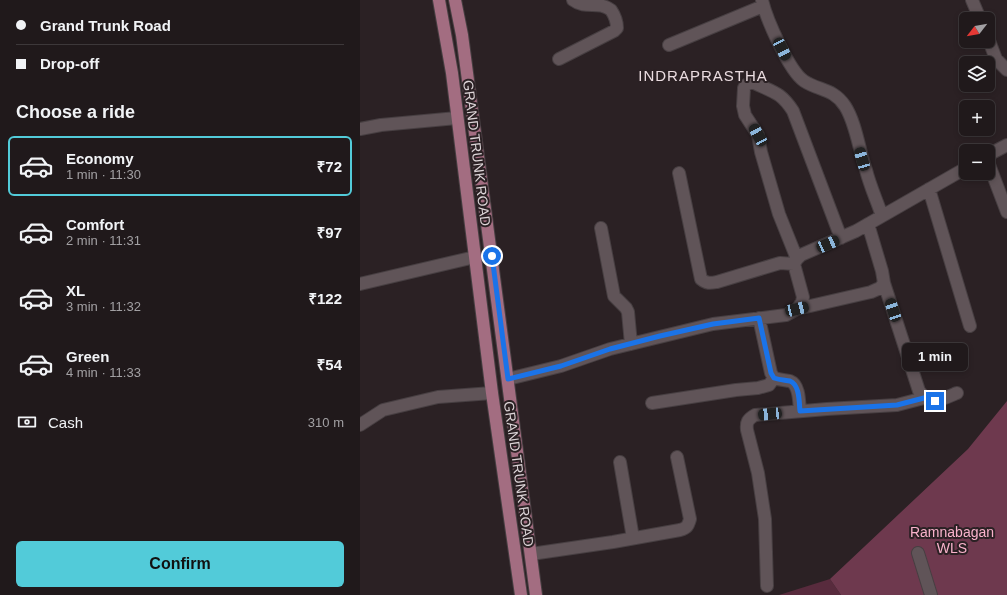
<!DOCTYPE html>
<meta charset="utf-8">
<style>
:root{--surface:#20191b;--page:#282224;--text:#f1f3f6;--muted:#a2a0a3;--line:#3d383a;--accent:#52cbd9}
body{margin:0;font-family:Helvetica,sans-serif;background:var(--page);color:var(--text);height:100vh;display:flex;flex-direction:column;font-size:15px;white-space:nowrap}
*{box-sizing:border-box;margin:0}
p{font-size:13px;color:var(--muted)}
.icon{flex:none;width:22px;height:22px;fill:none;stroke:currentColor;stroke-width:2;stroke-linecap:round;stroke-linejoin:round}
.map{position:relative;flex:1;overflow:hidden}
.panel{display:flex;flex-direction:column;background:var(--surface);width:360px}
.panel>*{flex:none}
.banner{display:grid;align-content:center;height:88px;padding:0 16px;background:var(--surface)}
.needle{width:26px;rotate:239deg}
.buttons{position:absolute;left:599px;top:12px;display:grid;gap:8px}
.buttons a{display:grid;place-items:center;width:36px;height:36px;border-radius:6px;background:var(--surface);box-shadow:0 2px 6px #0003,0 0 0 1px var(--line);font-size:20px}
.end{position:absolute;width:18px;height:18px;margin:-9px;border:5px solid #1a73e8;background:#fff;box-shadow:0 0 0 2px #fff}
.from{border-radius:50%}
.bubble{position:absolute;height:28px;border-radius:6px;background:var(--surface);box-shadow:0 2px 6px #0003,0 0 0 1px var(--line);font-size:13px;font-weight:700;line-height:28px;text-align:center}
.car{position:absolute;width:12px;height:24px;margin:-12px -6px;border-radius:5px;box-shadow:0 0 3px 1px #0007;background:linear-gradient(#222 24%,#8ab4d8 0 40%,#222 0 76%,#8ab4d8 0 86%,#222 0)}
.banner b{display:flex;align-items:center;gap:14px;height:38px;font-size:15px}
.banner b+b{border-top:1px solid var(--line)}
.banner i{width:10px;height:10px;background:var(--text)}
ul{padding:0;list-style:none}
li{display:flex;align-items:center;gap:12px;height:60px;margin:0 8px 6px;padding:0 8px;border:2px solid transparent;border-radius:6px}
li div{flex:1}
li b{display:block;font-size:15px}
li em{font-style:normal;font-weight:700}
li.active{border-color:var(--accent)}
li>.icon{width:36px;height:36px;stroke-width:1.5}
h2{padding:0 16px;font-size:18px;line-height:48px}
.pay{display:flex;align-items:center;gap:10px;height:44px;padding:0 16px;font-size:15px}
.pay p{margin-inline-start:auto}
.button{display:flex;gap:8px;margin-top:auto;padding:8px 16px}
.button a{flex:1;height:46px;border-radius:6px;background:var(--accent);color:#111;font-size:16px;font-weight:700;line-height:46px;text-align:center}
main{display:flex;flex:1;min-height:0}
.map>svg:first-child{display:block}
</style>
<main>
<section class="panel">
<div class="banner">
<b><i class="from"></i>Grand Trunk Road</b>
<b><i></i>Drop-off</b>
</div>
<h2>Choose a ride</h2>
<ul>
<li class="active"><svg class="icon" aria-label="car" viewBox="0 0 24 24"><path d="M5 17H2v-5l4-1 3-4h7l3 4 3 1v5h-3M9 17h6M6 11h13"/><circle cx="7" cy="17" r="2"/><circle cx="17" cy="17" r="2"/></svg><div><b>Economy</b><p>1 min · 11:30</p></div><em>₹72</em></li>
<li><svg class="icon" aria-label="car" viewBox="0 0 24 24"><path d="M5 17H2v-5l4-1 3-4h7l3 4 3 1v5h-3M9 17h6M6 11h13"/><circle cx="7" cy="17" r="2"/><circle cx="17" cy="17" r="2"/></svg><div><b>Comfort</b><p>2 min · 11:31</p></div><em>₹97</em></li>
<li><svg class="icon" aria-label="car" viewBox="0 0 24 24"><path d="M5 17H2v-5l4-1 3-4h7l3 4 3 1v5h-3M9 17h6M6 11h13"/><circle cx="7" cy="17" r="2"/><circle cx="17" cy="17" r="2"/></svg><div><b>XL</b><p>3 min · 11:32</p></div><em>₹122</em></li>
<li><svg class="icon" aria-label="car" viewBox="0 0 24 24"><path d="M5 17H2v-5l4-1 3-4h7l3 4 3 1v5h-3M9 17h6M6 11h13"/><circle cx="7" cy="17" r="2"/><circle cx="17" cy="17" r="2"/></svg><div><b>Green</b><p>4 min · 11:33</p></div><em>₹54</em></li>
</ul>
<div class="pay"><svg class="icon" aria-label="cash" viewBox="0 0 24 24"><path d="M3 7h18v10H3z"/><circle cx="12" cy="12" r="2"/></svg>Cash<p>310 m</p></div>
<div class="button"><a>Confirm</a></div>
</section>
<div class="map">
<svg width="647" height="595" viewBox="0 0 647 595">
<rect width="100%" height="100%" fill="#2b2124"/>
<!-- green -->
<path fill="#582b3d" d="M470 579 481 595H419Z"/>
<!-- forest -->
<path fill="#6e394e" d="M647 401V595H481L470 579 608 449Z"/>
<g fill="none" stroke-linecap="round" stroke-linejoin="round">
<defs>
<path id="minor" d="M402 0C406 18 429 71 444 81 459 91 473 88 485 106 496 123 499 150 506 170 510 186 517 201 522 216
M612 0 620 19
M628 38 636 59 647 70
M309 45 403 6
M199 59 254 31 257 28C257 21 255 16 251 10 238 0 226 10 213 0
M0 129 21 125 97 118
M628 155 647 145
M628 162 647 212
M319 173 341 279C347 284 351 283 357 282L420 263 434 264
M569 189 610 326
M241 228 254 296 266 308 268 312 271 344
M437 259 419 214 401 152 398 135 385 115 383 106 384 88 386 85 392 82C412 92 420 91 433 111L481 238
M524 283 559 391C571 406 581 400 597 393
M0 284 115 257
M437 309 511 292 520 288 524 283 522 271 508 224
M399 318 411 373 414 378C420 380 425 380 430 381 440 385 439 403 440 411
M148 379 201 366 250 349 353 324 426 315 437 309 442 302 443 297 434 264 437 259 441 255 496 231 606 168
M292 403 376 390 398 388 409 385 414 378
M0 425 23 410 78 397 132 393
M260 462 273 538
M558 553 571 595
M171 554 253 542 320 530C327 528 328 526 330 519L317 457
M407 586 405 519 398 473 387 430C386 422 388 419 395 415L467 409 537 405 564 398"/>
<path id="major" d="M79 0 92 73 132 393 161 595
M95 0 102 35 176 595"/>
</defs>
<!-- minor casing -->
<use href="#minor" stroke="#473f42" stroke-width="14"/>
<!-- major casing -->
<use href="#major" stroke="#473f42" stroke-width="14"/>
<!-- minor -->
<use href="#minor" stroke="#605458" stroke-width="12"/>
<!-- major -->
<use href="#major" stroke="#a36d81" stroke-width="12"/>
</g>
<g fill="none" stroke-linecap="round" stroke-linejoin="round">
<!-- route -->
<path stroke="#1a73e8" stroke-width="5" d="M132 256 148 379 201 366 250 349 300 336 353 324 399 318 411 373 414 378C420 380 425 380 430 381 440 385 439 403 440 411L537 405 564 398 575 401"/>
</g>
<g text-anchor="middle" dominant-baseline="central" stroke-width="4" stroke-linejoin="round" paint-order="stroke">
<!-- street labels -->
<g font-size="14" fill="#dcd4d7" stroke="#2b2124">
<text transform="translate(117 153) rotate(83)">GRAND TRUNK ROAD</text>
<text transform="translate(159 474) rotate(82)">GRAND TRUNK ROAD</text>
</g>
<!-- park labels -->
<g font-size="14" fill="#f9b2cb" stroke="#2b2124">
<text x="592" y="532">Ramnabagan<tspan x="592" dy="16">WLS</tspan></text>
</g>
<!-- neighbourhood labels -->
<g font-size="15" letter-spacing="1" fill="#eadce0" stroke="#2b2124">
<text x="343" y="75">INDRAPRASTHA</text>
</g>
</g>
</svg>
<div class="buttons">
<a><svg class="needle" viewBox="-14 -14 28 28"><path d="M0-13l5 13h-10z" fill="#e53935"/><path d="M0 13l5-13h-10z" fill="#a2a0a3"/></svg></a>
<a><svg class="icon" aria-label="layers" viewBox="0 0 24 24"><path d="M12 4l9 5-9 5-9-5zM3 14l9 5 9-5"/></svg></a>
<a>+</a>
<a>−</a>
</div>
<i class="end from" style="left:132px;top:256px"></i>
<i class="end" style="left:575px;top:401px"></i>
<div class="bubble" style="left:542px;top:343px;width:66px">1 min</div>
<i class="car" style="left:422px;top:49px;rotate:153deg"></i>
<i class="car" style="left:398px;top:135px;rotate:331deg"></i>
<i class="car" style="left:502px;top:159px;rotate:344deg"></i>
<i class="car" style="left:468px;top:244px;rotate:66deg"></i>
<i class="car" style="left:437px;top:309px;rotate:77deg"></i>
<i class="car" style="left:533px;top:310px;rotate:342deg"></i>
<i class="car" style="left:410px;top:414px;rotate:265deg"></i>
</div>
</main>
